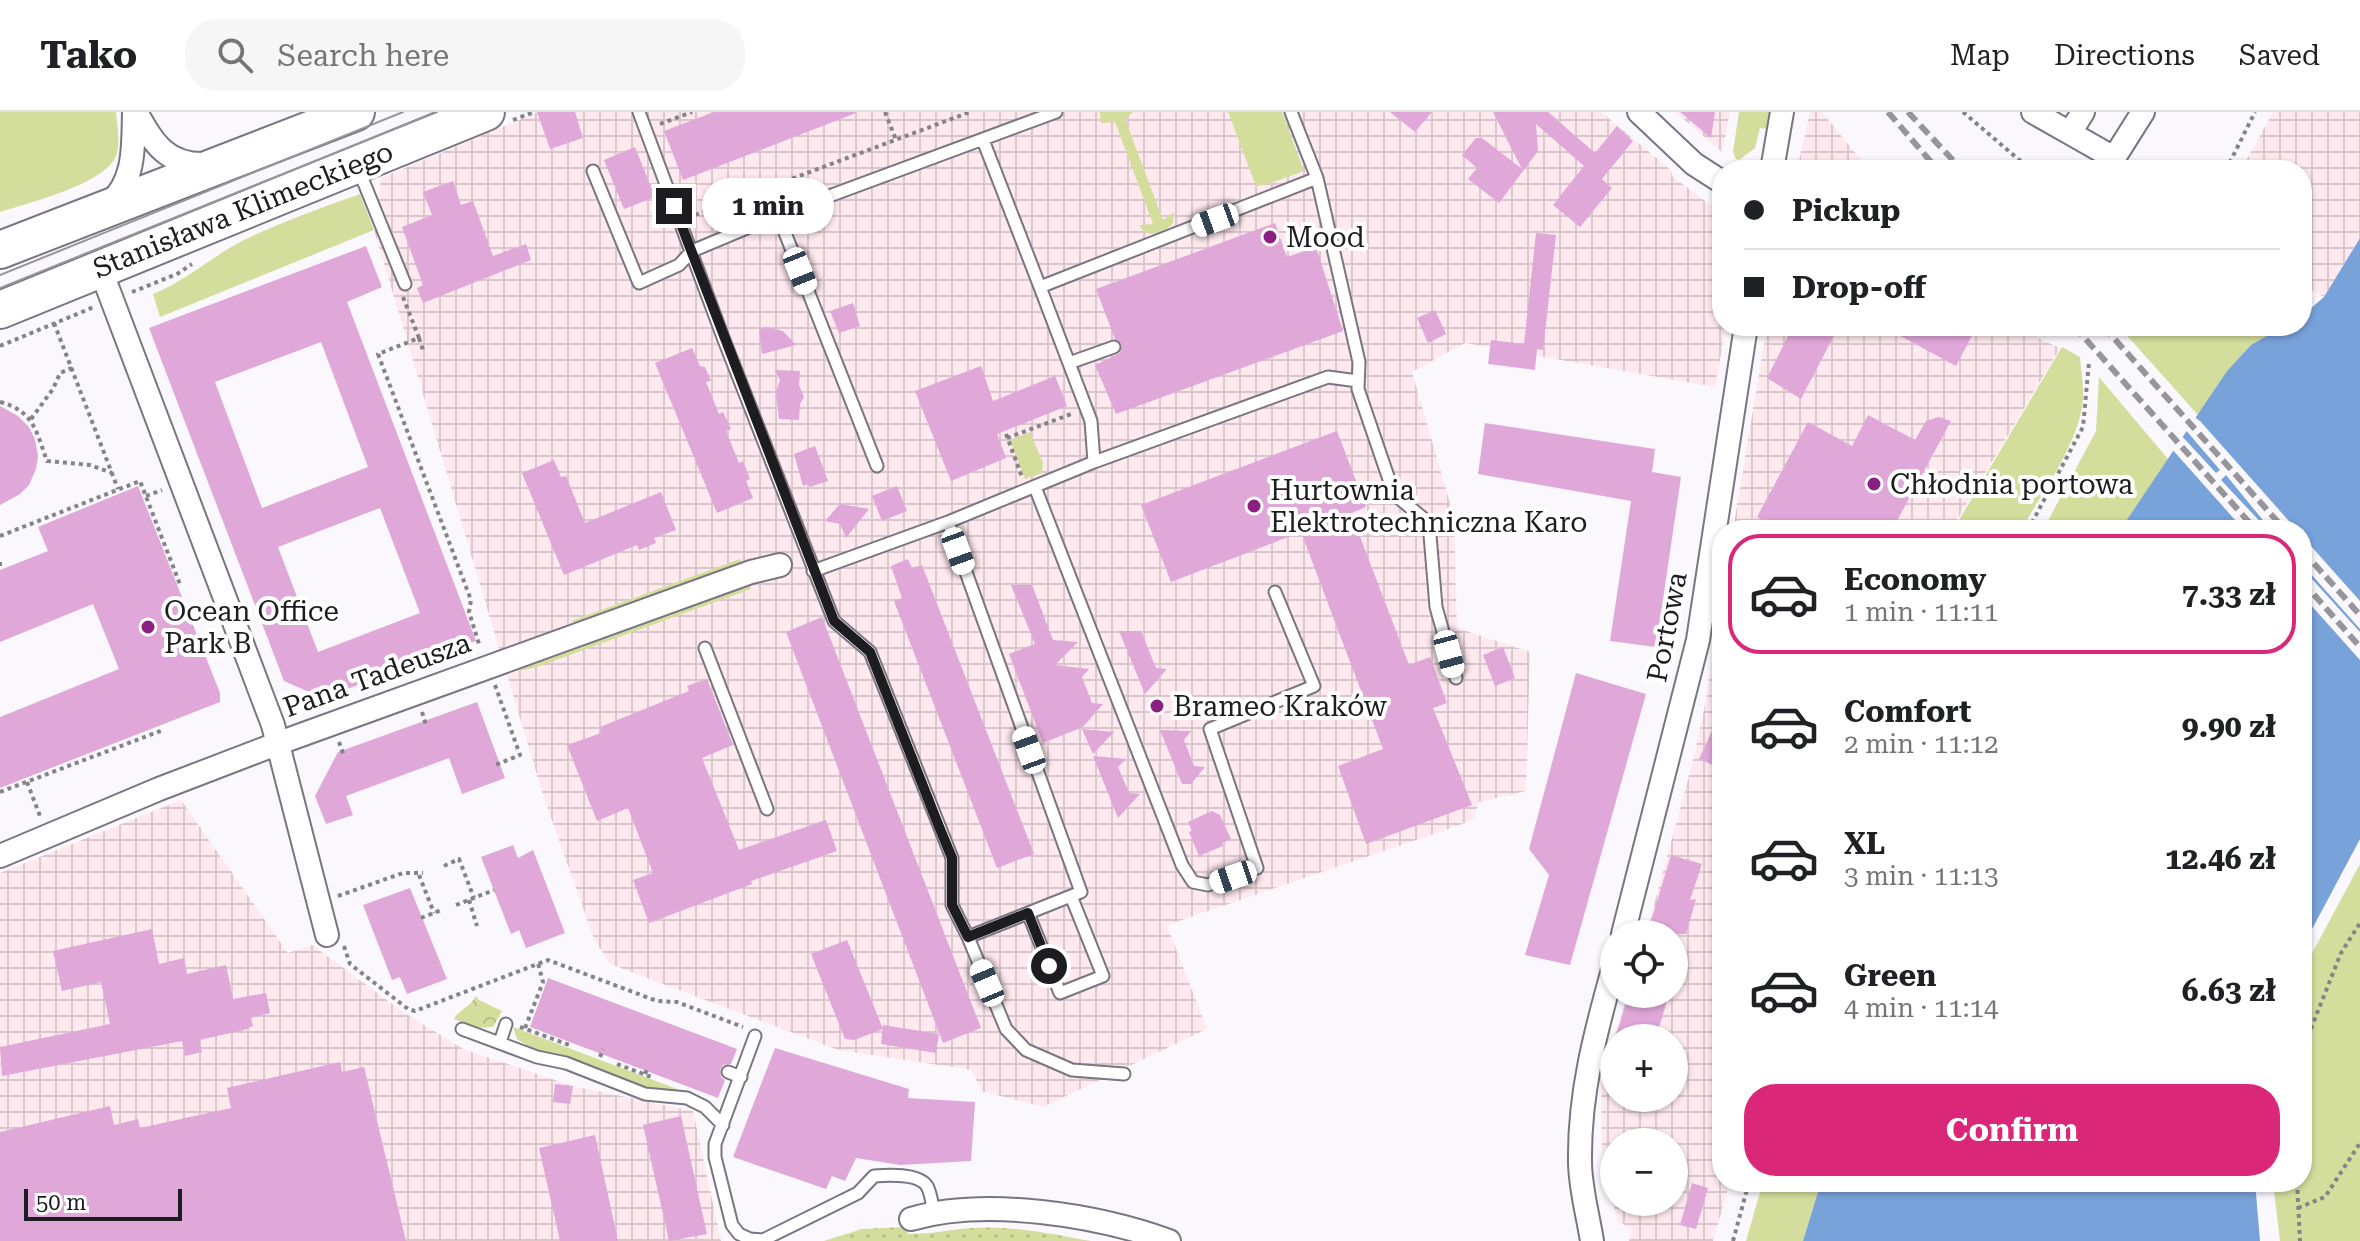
<!DOCTYPE html>
<meta charset="utf-8">
<style>
:root{--surface:#fff;--page:#f6f6f6;--text:#202124;--muted:#757577;--line:#e0e0e0;--accent:#db2777}
body{margin:0;font-family:"Roboto Serif",serif;background:var(--page);color:var(--text);height:100vh;display:flex;flex-direction:column;font-size:30px;white-space:nowrap}
*{box-sizing:border-box;margin:0}
p{font-size:26px;color:var(--muted)}
.icon{flex:none;width:44px;height:44px;fill:none;stroke:currentColor;stroke-width:2;stroke-linecap:round;stroke-linejoin:round}
.map{position:relative;flex:1;overflow:hidden}
.sheet{position:absolute;left:1712px;top:408px;width:600px;height:672px;display:flex;flex-direction:column;background:var(--surface);border-radius:32px;box-shadow:0 2px 6px #0004}
.sheet>*{flex:none}
.top-card{position:absolute;left:1712px;top:48px;width:600px;height:176px;border-radius:32px;box-shadow:0 2px 6px #0004;display:grid;align-content:center;height:176px;padding:0 32px;background:var(--surface)}
.controls{position:absolute;left:1600px;top:808px;display:grid;gap:16px}
.controls a{display:grid;place-items:center;width:88px;height:88px;border-radius:50%;background:var(--surface);box-shadow:0 2px 6px #0004;font-size:40px}
.scale{position:absolute;left:24px;bottom:20px;width:158px;box-sizing:border-box;padding-left:8px;border:4px solid #1d1c20;border-top:0;font-size:22px;line-height:28px;white-space:nowrap;color:#1d1c20;-webkit-text-stroke:6px #fff;paint-order:stroke}
.end{position:absolute;width:36px;height:36px;margin:-18px;border:10px solid #1d1c20;background:#fff;box-shadow:0 0 0 4px #fff}
.from{border-radius:50%}
.bubble{position:absolute;height:56px;border-radius:28px;background:var(--surface);box-shadow:0 2px 6px #0004;font-size:26px;font-weight:700;line-height:56px;text-align:center}
.car{position:absolute;width:24px;height:48px;margin:-24px -12px;border-radius:10px;box-shadow:0 0 6px 2px #0007;background:linear-gradient(#fff 24%,#345 0 40%,#fff 0 76%,#345 0 86%,#fff 0)}
.top-card b{display:flex;align-items:center;gap:28px;height:76px;font-size:30px}
.top-card b+b{border-top:2px solid var(--line)}
.top-card i{width:20px;height:20px;background:var(--text)}
ul{padding:14px 0 0;list-style:none}
li{display:flex;align-items:center;gap:24px;height:120px;margin:0 16px 12px;padding:0 16px;border:4px solid transparent;border-radius:32px}
li div{flex:1}
li b{display:block;font-size:30px}
li em{font-style:normal;font-weight:700}
li.selected{border-color:var(--accent)}
li>.icon{width:72px;height:72px;stroke-width:1.5}
.button{display:flex;gap:16px;margin-top:auto;padding:16px 32px}
.button a{flex:1;height:92px;border-radius:32px;background:var(--accent);color:#fff;font-size:32px;font-weight:700;line-height:92px;text-align:center}
header{display:flex;align-items:center;gap:48px;box-sizing:border-box;height:112px;padding:0 40px;background:var(--surface);border-bottom:2px solid var(--line)}
header strong{font-size:38px}
nav{display:flex;gap:44px;margin-inline-start:auto;font-size:28px}
.search{width:560px;height:72px;background:var(--page);display:flex;align-items:center;gap:20px;box-sizing:border-box;padding:0 28px;border-radius:32px;color:var(--muted);font-size:30px}
.map>svg:first-child{display:block}
</style>
<header>
<strong>Tako</strong>
<div class="search"><svg class="icon" aria-label="search" viewBox="0 0 24 24"><circle cx="10" cy="10" r="6"/><path d="M15 15l6 6"/></svg>Search here</div>
<nav><a>Map</a><a>Directions</a><a>Saved</a></nav>
</header>
<div class="map">
<svg width="2360" height="1129" viewBox="0 0 2360 1129">
<defs>
<pattern id="industrial-grid" width="8" height="8" patternUnits="userSpaceOnUse" patternTransform="scale(2)"><rect width="8" height="8" fill="#fee9ef"/><path d="M0 4h8M4 0v8" fill="none" stroke="#d9c7cd"/></pattern>
<pattern id="park-crowns" width="20" height="18" patternUnits="userSpaceOnUse" patternTransform="scale(2)"><rect width="20" height="18" fill="#d3de9d"/><path d="M2 6a3 3 0 1 1 6 0M12 15a3 3 0 1 1 6 0" fill="none" stroke="#b5be87"/></pattern>
<pattern id="garden-dots" width="8" height="8" patternUnits="userSpaceOnUse" patternTransform="scale(2)"><rect width="8" height="8" fill="#d3de9d"/><path d="M2 2h.1M6 6h.1" fill="none" stroke="#b5be87" stroke-width="1.8" stroke-linecap="round"/></pattern>
</defs>
<rect width="100%" height="100%" fill="#faf8fd"/>
<!-- industrial -->
<path fill="url(#industrial-grid)" fill-rule="evenodd" d="M538 0H1601L1671 58 1672 64 1722 102V214H1726L1715 275 1465 231 1412 260 1454 405 1457 516 1530 540 1526 679 1479 690 1474 706 1460 713 1167 813 1207 917 1043 995 981 979 972 958 838 938 610 852 594 827 543 683 374 118 381 66Z
M1675 0H1730L1722 40Z
M1810 0H1822L1869 58H1797Z
M2273 0H2360V126L2324 185 2302 173V58H2241Z
M1767 214H2011L2060 236 1951 418H1733Z
M1722 486V1070H1730L1713 1129H1629L1632 1117 1619 1110 1606 1072 1602 1035 1601 973 1605 952 1614 927V986H1674V926H1614L1628 882H1674V822H1646L1693 649 1706 588ZM1614 1030H1674V1090H1614Z
M181 688 288 841 312 833 402 899 463 937 573 974 693 999 721 1129H0V761Z"/>
<!-- grass -->
<path fill="#d3de9d" d="M0 0H116C117 12 121 32 116 44 105 72 28 91 0 100Z
M1100 0H1133L1125 7 1163 108 1174 100 1173 111 1167 117 1152 122 1144 120 1139 113 1153 112 1115 10 1101 11Z
M1228 0H1282L1304 59 1265 73 1256 74Z
M1739 0H1770L1768 17 1760 16 1755 36 1739 48 1736 47 1733 40Z
M360 82 374 118 160 205 153 182C186 169 212 144 244 128 281 110 321 96 360 82Z
M2125 214H2284L2251 233 2227 259 2198 303 2122 218Z
M2062 235 2080 245C2081 259 2084 274 2083 288 2079 331 2042 381 2021 418H1953Z
M2099 265 2168 347 2120 418H2043L2096 319Z
M1030 320 1043 351 1042 361 1025 367 1010 328Z
M740 447 743 454 578 512 571 509Z
M748 470 751 477 534 556 509 560 507 557Z
M2360 752V1129H2280L2273 1070H2302V860Z
M513 915 693 983 646 975 561 944 532 937 517 927Z
M1763 1070H1821L1803 1129H1746Z"/>
<!-- park -->
<path fill="url(#park-crowns)" d="M476 884 479 888 502 899 493 915 477 916 454 907C458 899 469 896 476 884Z"/>
<!-- garden -->
<path fill="url(#garden-dots)" d="M905 1115 908 1122C930 1122 949 1118 971 1116 1010 1113 1053 1122 1091 1129H824L862 1117Z"/>
<!-- water -->
<path fill="#77a2da" d="M2360 126V727L2302 836V418H2120L2227 259 2251 233 2284 214H2302V204L2324 185Z
M1821 1070H2255L2260 1129H1803Z"/>
<!-- pier -->
<path fill="#faf8fd" d="M2193 304 2200 309 2297 418H2271L2226 363 2221 368 2268 418H2244L2171 336 2180 322 2216 361 2220 358 2184 316Z
M2302 424 2360 489V517L2302 452Z
M2302 456 2360 520V548L2302 483Z"/>
<!-- building -->
<path fill="#e0a7d9" fill-rule="evenodd" d="M537 0H575L583 26 550 37Z
M714 0H855L856 1 683 68 664 19Z
M1390 0H1432L1415 20Z
M1493 0H1548L1595 41 1617 14 1633 29 1602 67 1612 76 1580 115 1553 93 1584 54 1536 12 1538 39 1499 91 1468 67 1477 56 1462 43 1476 26H1482L1522 57Z
M1680 0H1715L1711 26Z
M635 35 655 85 624 97 604 48Z
M453 69 461 93 473 89 493 144 526 132 531 148 423 191 417 176 423 173 402 115 432 103 423 80Z
M1275 111 1287 145 1316 135 1343 219 1116 302 1095 253 1120 241 1122 233 1115 227 1096 177Z
M1536 121 1556 123 1543 238 1537 237 1535 258 1488 252 1491 228 1524 232Z
M366 134 382 175 347 190 476 529 323 586 284 569 149 216ZM321 230 368 355 262 396 215 270ZM380 396 420 501 318 540 278 435Z
M853 191 860 214 839 221 830 199Z
M1435 198 1446 222 1428 231 1417 206Z
M1793 214H1839L1801 287 1767 266Z
M1882 214H1977L1956 254Z
M767 215 783 219 796 233 762 242 759 217Z
M692 236 700 254 705 255 711 269 706 270 719 302 723 300 731 317 726 319 739 351 743 349 750 367 746 369 753 386 717 401 655 251Z
M981 254 993 289 1055 264 1067 294 997 322 1006 346 951 369 915 279Z
M775 258 800 259 799 273 804 285 800 292 799 308 779 307 776 280 780 268Z
M0 294 18 304 29 315 35 327 38 344 36 357 29 373 20 382 0 393Z
M1868 303 1915 328 1926 309 1939 305 1951 309 1892 418H1781L1757 405 1808 310 1852 334Z
M1485 311 1655 337 1652 360 1681 365 1656 535 1610 529 1631 389 1478 362Z
M1337 319 1366 395 1351 401 1409 553 1430 545 1447 591 1433 596 1472 693 1366 732 1338 654 1383 637 1301 420 1171 470 1141 393Z
M815 334 828 369 810 375 808 372 803 374 794 342Z
M554 348 561 365 566 364 585 411 661 380 676 418 654 426 656 431 639 438 637 433 564 463 522 361Z
M138 374 220 581V590L0 676V605L119 557 93 492 0 530V458L48 439 38 415Z
M897 374 907 399 882 409 872 384Z
M840 392 869 397 846 426 840 412 825 409Z
M908 447 912 456 922 453 1034 742 997 756 894 489 902 486 891 454Z
M1011 473H1032L1053 528 1078 530 1055 553 1089 557 1082 565 1092 591 1103 592 1083 615 1043 631 1009 542 1035 532Z
M822 505 981 916 943 931 786 520Z
M1119 519H1141L1156 556 1167 557 1145 582Z
M1503 535 1515 566 1495 574 1483 543Z
M1576 561 1646 582 1570 853 1525 843 1549 763 1529 737Z
M707 567 733 633 702 646 739 738 826 708 837 739 751 769 752 772 649 811 633 768 653 761 628 696 597 709 567 633 601 621 600 615 689 579 687 574Z
M477 590 505 666 462 682 449 646 346 684 353 703 326 712 315 684 338 640Z
M1722 597V657L1699 647Z
M1082 617 1114 620 1093 642Z
M1160 618 1191 619 1184 628 1194 654 1205 655 1191 672H1182Z
M1093 644 1126 647 1118 655 1129 681 1140 682 1118 706Z
M1212 699 1220 703 1231 727 1222 731 1223 734 1199 744 1189 720 1192 719 1188 710Z
M513 733 518 746 533 738 565 821 526 836 519 818 511 822 481 745Z
M1671 743 1702 752 1690 788 1696 787 1686 822H1647Z
M410 776 447 867 407 882 400 865 392 868 363 793Z
M152 817 159 852 184 846 187 862 226 853 233 887 266 881 270 901 251 906 253 914 244 918 199 928 202 940 185 944 182 929 2 964 0 935 110 912 101 870 62 879 53 839Z
M847 828 883 917 854 928 845 927 811 842Z
M548 866 737 937 731 952 723 953 720 958 721 965 725 968 718 986 530 915Z
M1629 882H1669L1656 926H1615Z
M883 913 939 922 936 941 881 932Z
M775 936 909 977 908 986 975 990 971 1049 900 1053 856 1046 845 1069 832 1064 826 1077 733 1045Z
M340 950 342 960 364 955 406 1129H0V1020L110 994 114 1013 138 1007 140 1016 231 996 227 976Z
M555 972 573 974 570 992 553 990Z
M681 1004 707 1122 669 1129 643 1013Z
M595 1023 618 1129H560L539 1036Z
M1692 1071 1708 1076 1696 1117 1680 1113Z"/>
<g fill="none" stroke-linecap="round" stroke-linejoin="round">
<defs>
<path id="service" d="M639 0 724 228 834 509 870 540 952 746V793L968 825 1006 917 1026 938 1072 958 1124 962
M1291 0 1317 66 1359 250 1358 277 1394 382 1429 411 1436 495 1456 566
M983 28 1040 175 1317 66
M358 56 405 172
M593 59 639 171 679 153 692 139 778 103 1056 0
M778 103 877 354
M1040 175 1091 309 1094 350
M1069 251 1114 235
M1035 375 1182 753 1193 770 1208 773 1257 756 1210 617 1314 574 1275 480
M948 410 1094 350 1328 265 1358 269
M813 459 948 410 1081 780 968 825
M705 536 767 697
M1028 801 1060 881 1103 864 1071 784
M462 917 537 945 566 951 645 982 687 986 705 995 723 1013
M755 924 715 1032V1045L732 1113 739 1122 750 1127 763 1128 858 1081 874 1064C888 1063 918 1061 927 1074 931 1081 932 1092 934 1101
M500 930 506 912
M728 960 741 965"/>
<path id="minor" d="M136 0C154 32 167 54 207 52
M1639 0 1694 52 1722 70
M2033 0 2070 21 2083 0
M2070 21 2114 46 2143 0
M1772 58 1782 0
M109 92C136 68 133 33 134 0
M100 156 273 613 327 823
M0 744 159 677 279 631 751 460 780 453
M1623 822 1698 528 1746 214
M911 1107C986 1085 1097 1103 1169 1129
M1592 1129C1588 1103 1580 1076 1580 1049 1579 981 1596 918 1614 854"/>
<path id="primary" d="M0 138 356 0
M0 198 486 0"/>
</defs>
<!-- service casing -->
<use href="#service" stroke="#797581" stroke-width="15"/>
<!-- minor casing -->
<use href="#minor" stroke="#797581" stroke-width="26"/>
<!-- primary casing -->
<use href="#primary" stroke="#797581" stroke-width="40"/>
<!-- path -->
<path stroke="#848387" stroke-width="4" stroke-dasharray="4 4" stroke-linecap="butt" d="M885 0 896 28
M1963 0 2031 58
M513 8 534 0
M660 12 692 0
M2226 58 2255 0
M695 103 970 0
M132 180 177 162 192 152
M403 185 419 226 378 242 471 488 469 500 480 535
M54 211 118 377
M419 226 424 241
M0 234 94 195
M0 290C34 299 36 319 47 349L90 353 112 361
M31 307 53 277 60 261 72 256
M1006 322 1022 365
M1007 326 1074 301
M146 384 162 378
M2028 418 2083 315 2089 250
M0 424 140 369 181 475
M0 450V454
M495 573 520 643 495 653
M422 600 426 613
M339 630 344 644
M27 670 40 704
M0 680 163 618
M444 754 459 747 474 786
M419 763 434 801
M338 784 403 761H423
M469 788 477 814
M456 793 494 778
M421 806 441 798
M344 834 350 852 408 897 415 899 548 848 657 889 677 890 743 915
M520 915 572 934
M525 916 543 870 538 851
M2302 939 2341 841 2360 811
M600 945 603 937
M617 952 654 966
M645 962 648 955
M2297 1070 2300 1129
M2298 1096 2325 1085 2360 1031
M1733 1129 1749 1070"/>
<!-- service -->
<use href="#service" stroke="#fff" stroke-width="11"/>
<!-- minor -->
<use href="#minor" stroke="#fff" stroke-width="22"/>
<!-- primary -->
<use href="#primary" stroke="#fff" stroke-width="36"/>
<!-- tram -->
<path stroke="#969599" stroke-width="2" d="M0 163 403 0
M0 176 437 0"/>
<!-- rail -->
<path stroke="#969599" stroke-width="6" stroke-dasharray="12 6" stroke-linecap="butt" d="M1888 0 1938 58
M1908 0 1962 58
M2074 214 2256 418
M2103 214 2285 418
M2302 438 2360 503
M2302 469 2360 535"/>
</g>
<g fill="none" stroke-linecap="round" stroke-linejoin="round">
<!-- route -->
<path stroke="#1d1c20" stroke-width="10" d="M674 94 834 509 870 540 940 717 952 746V793L968 825 1028 801 1049 854"/>
</g>
<!-- markers -->
<g fill="#8b2084" stroke="#fff" stroke-width="3">
<circle cx="1270" cy="125" r="8"/>
<circle cx="1874" cy="372" r="8"/>
<circle cx="1254" cy="394" r="8"/>
<circle cx="148" cy="515" r="8"/>
<circle cx="1157" cy="594" r="8"/>
</g>
<g text-anchor="middle" dominant-baseline="central" stroke-width="8" stroke-linejoin="round" paint-order="stroke">
<!-- street labels -->
<g font-size="28" fill="#1d1c20" stroke="#fff">
<text transform="translate(243 98) rotate(-22)">Stanisława Klimeckiego</text>
<text transform="translate(1667 515) rotate(-79)">Portowa</text>
<text transform="translate(377 563) rotate(-20)">Pana Tadeusza</text>
</g>
<!-- poi labels -->
<g font-size="28" fill="#1d1c20" stroke="#fff" text-anchor="start">
<text x="1286" y="125">Mood</text>
<text x="1890" y="372">Chłodnia portowa</text>
<text x="1270" y="378">Hurtownia<tspan x="1270" dy="32">Elektrotechniczna Karo</tspan></text>
<text x="164" y="499">Ocean Office<tspan x="164" dy="32">Park B</tspan></text>
<text x="1173" y="594">Brameo Kraków</text>
</g>
</g>
</svg>
<div class="controls">
<a><svg class="icon" aria-label="locate" viewBox="0 0 24 24"><circle cx="12" cy="12" r="6"/><path d="M12 2v4M12 18v4M2 12h4M18 12h4"/></svg></a>
<a>+</a>
<a>−</a>
</div>
<div class="scale">50 m</div>
<i class="end from" style="left:1049px;top:854px"></i>
<i class="end" style="left:674px;top:94px"></i>
<div class="bubble" style="left:702px;top:66px;width:132px">1 min</div>
<i class="car" style="left:1215px;top:108px;rotate:250deg"></i>
<i class="car" style="left:800px;top:159px;rotate:158deg"></i>
<i class="car" style="left:958px;top:439px;rotate:160deg"></i>
<i class="car" style="left:1449px;top:542px;rotate:165deg"></i>
<i class="car" style="left:1029px;top:638px;rotate:340deg"></i>
<i class="car" style="left:1233px;top:765px;rotate:251deg"></i>
<i class="car" style="left:987px;top:871px;rotate:337deg"></i>
<div class="top-card">
<b><i class="from"></i>Pickup</b>
<b><i></i>Drop-off</b>
</div>
<section class="sheet">
<ul>
<li class="selected"><svg class="icon" aria-label="car" viewBox="0 0 24 24"><path d="M5 17H2v-5l4-1 3-4h7l3 4 3 1v5h-3M9 17h6M6 11h13"/><circle cx="7" cy="17" r="2"/><circle cx="17" cy="17" r="2"/></svg><div><b>Economy</b><p>1 min · 11:11</p></div><em>7.33 zł</em></li>
<li><svg class="icon" aria-label="car" viewBox="0 0 24 24"><path d="M5 17H2v-5l4-1 3-4h7l3 4 3 1v5h-3M9 17h6M6 11h13"/><circle cx="7" cy="17" r="2"/><circle cx="17" cy="17" r="2"/></svg><div><b>Comfort</b><p>2 min · 11:12</p></div><em>9.90 zł</em></li>
<li><svg class="icon" aria-label="car" viewBox="0 0 24 24"><path d="M5 17H2v-5l4-1 3-4h7l3 4 3 1v5h-3M9 17h6M6 11h13"/><circle cx="7" cy="17" r="2"/><circle cx="17" cy="17" r="2"/></svg><div><b>XL</b><p>3 min · 11:13</p></div><em>12.46 zł</em></li>
<li><svg class="icon" aria-label="car" viewBox="0 0 24 24"><path d="M5 17H2v-5l4-1 3-4h7l3 4 3 1v5h-3M9 17h6M6 11h13"/><circle cx="7" cy="17" r="2"/><circle cx="17" cy="17" r="2"/></svg><div><b>Green</b><p>4 min · 11:14</p></div><em>6.63 zł</em></li>
</ul>
<div class="button"><a>Confirm</a></div>
</section>
</div>
